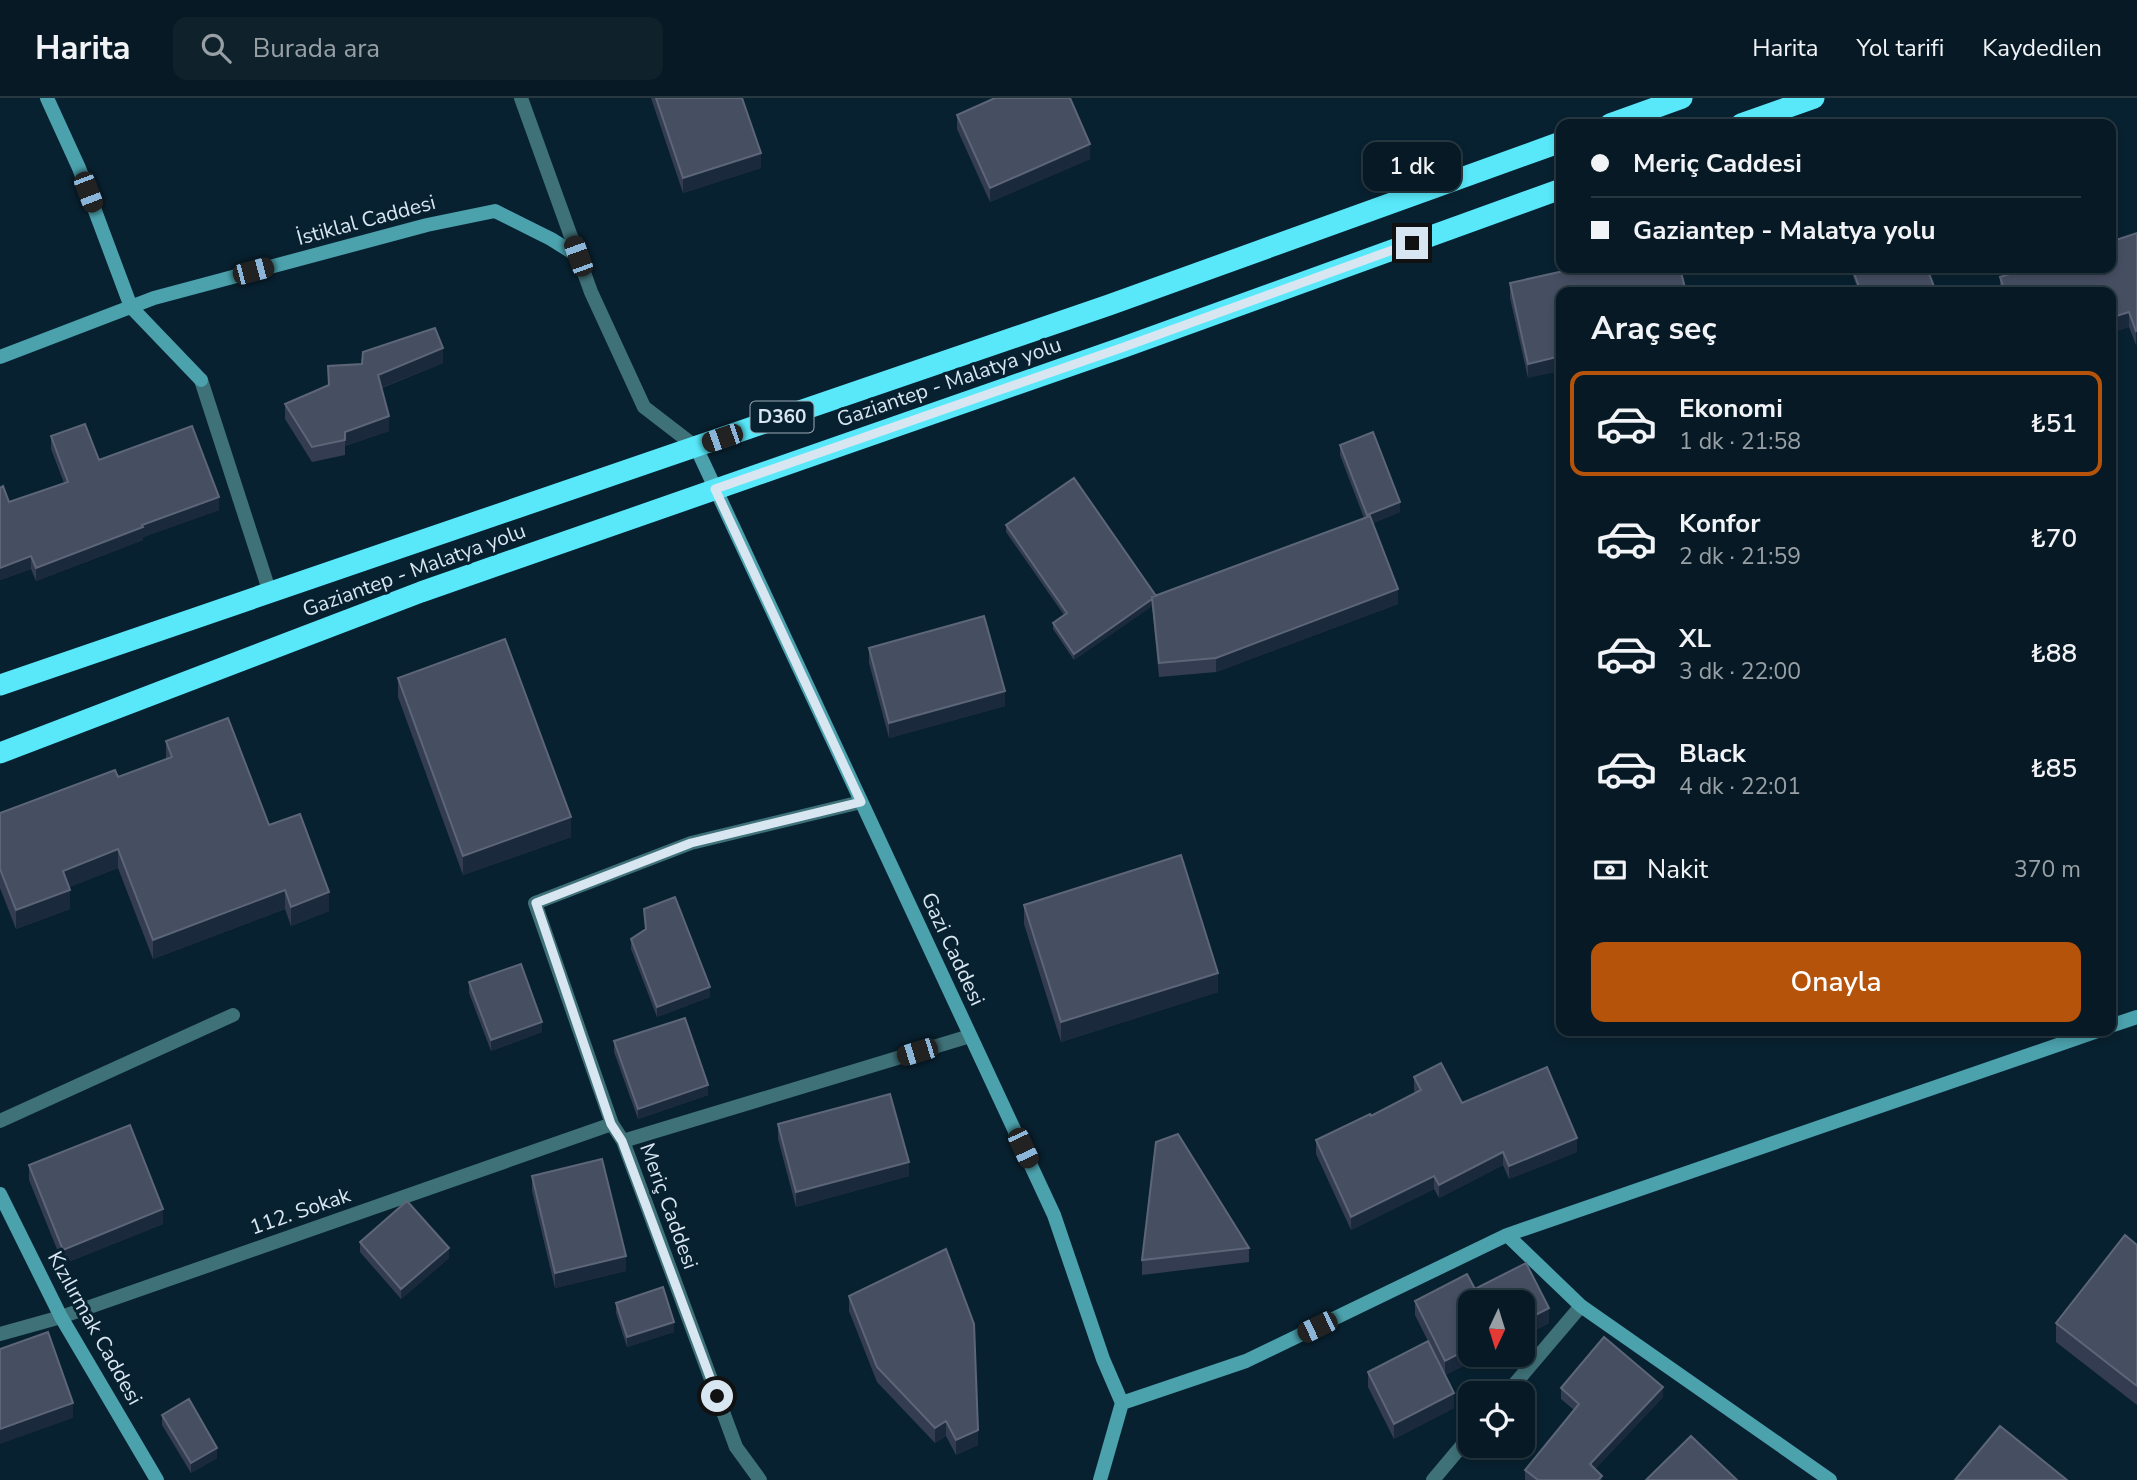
<!DOCTYPE html>
<html lang="tr">
<meta charset="utf-8">
<style>
:root{--surface:#061924;--page:#0f222c;--text:#f1f3f6;--muted:#98a0a6;--line:#273841;--accent:#b45309}
body{margin:0;font-family:"Nunito Sans",sans-serif;background:var(--page);color:var(--text);height:100vh;display:flex;flex-direction:column;font-size:26px;white-space:nowrap}
*{box-sizing:border-box;margin:0}
p{font-size:23px;color:var(--muted)}
.icon{flex:none;width:38px;height:38px;fill:none;stroke:currentColor;stroke-width:2;stroke-linecap:round;stroke-linejoin:round}
.map{position:relative;flex:1;overflow:hidden}
.details{position:absolute;left:1556px;top:189px;width:560px;height:749px;display:flex;flex-direction:column;background:var(--surface);border-radius:14px;box-shadow:0 4px 10px #0003,0 0 0 2px var(--line)}
.details>*{flex:none}
.hud{position:absolute;left:1556px;top:21px;width:560px;height:154px;border-radius:14px;box-shadow:0 4px 10px #0003,0 0 0 2px var(--line);display:grid;align-content:center;height:154px;padding:0 35px;background:var(--surface)}
.needle{width:46px;rotate:184deg}
.buttons{position:absolute;left:1458px;top:1192px;display:grid;gap:14px}
.buttons a{display:grid;place-items:center;width:77px;height:77px;border-radius:14px;background:var(--surface);box-shadow:0 4px 10px #0003,0 0 0 2px var(--line);font-size:35px}
.end{position:absolute;width:32px;height:32px;margin:-16px;border:9px solid #d8e6f1;background:#111;box-shadow:0 0 0 4px #111}
.from{border-radius:50%}
.bubble{position:absolute;height:49px;border-radius:14px;background:var(--surface);box-shadow:0 4px 10px #0003,0 0 0 2px var(--line);font-size:23px;font-weight:600;line-height:49px;text-align:center}
.car{position:absolute;width:21px;height:42px;margin:-21px -10px;border-radius:9px;box-shadow:0 0 5px 2px #0007;background:linear-gradient(#222 24%,#8ab4d8 0 40%,#222 0 76%,#8ab4d8 0 86%,#222 0)}
.hud b{display:flex;align-items:center;gap:24px;height:66px;font-size:26px}
.hud b+b{border-top:2px solid var(--line)}
.hud i{width:18px;height:18px;background:var(--text)}
ul{padding:0;list-style:none}
li{display:flex;align-items:center;gap:21px;height:105px;margin:0 14px 10px;padding:0 21px;border:4px solid transparent;border-radius:14px}
li div{flex:1}
li b{display:block;font-size:26px}
li em{font-style:normal;font-weight:600}
li.active{border-color:var(--accent)}
li>.icon{width:63px;height:63px;stroke-width:1.5}
h2{padding:0 35px;font-size:32px;line-height:84px}
.pay{display:flex;align-items:center;gap:18px;height:77px;padding:0 35px;font-size:26px}
.pay p{margin-inline-start:auto}
.cta{display:flex;gap:14px;margin-top:auto;padding:14px 35px}
.cta a{flex:1;height:80px;border-radius:14px;background:var(--accent);color:#fff;font-size:28px;font-weight:600;line-height:80px;text-align:center}
header{display:flex;align-items:center;gap:42px;box-sizing:border-box;height:98px;padding:0 35px;background:var(--surface);border-bottom:2px solid var(--line)}
header strong{font-size:33px}
nav{display:flex;gap:38px;margin-inline-start:auto;font-size:24px}
.search{width:490px;height:63px;background:var(--page);display:flex;align-items:center;gap:18px;box-sizing:border-box;padding:0 24px;border-radius:14px;color:var(--muted);font-size:26px}
.map>svg:first-child{display:block}
</style>
<header>
<strong>Harita</strong>
<div class="search"><svg class="icon" aria-label="search" viewBox="0 0 24 24"><circle cx="10" cy="10" r="6"/><path d="M15 15l6 6"/></svg>Burada ara</div>
<nav><a>Harita</a><a>Yol tarifi</a><a>Kaydedilen</a></nav>
</header>
<div class="map">
<svg width="2137" height="1382" viewBox="0 0 2137 1382">
<rect width="100%" height="100%" fill="#082130"/>
<g fill="none" stroke-linecap="round" stroke-linejoin="round">
<!-- street -->
<path stroke="#3f7178" stroke-width="14" d="M521 0 591 194 644 309 696 349
M201 282 270 495
M0 1023 233 917
M623 1043 970 938
M0 1236 61 1219 612 1026
M1507 1295 1581 1208
M760 1382 736 1349 623 1043 612 1026 535 805 691 745 861 704
M1433 1382 1470 1338"/>
<!-- secondary -->
<path stroke="#4ba1ac" stroke-width="14" d="M47 0 79 70 131 209 201 282
M0 259 154 200 427 127 495 113 551 141 578 158
M696 349 1054 1117 1103 1261 1122 1305 1100 1382
M2110 928 2137 919
M0 1096 61 1219 157 1382
M1507 1137 2098 933
M1122 1305 1246 1263 1507 1137 1581 1208 1830 1382"/>
<!-- highway -->
<path stroke="#58e8f9" stroke-width="21" d="M1610 26 1682 0
M1741 26 1814 0
M0 587 1109 207 1561 44
M0 655 421 494 1124 249 1561 91"/>
</g>
<!-- wall -->
<path fill="#343c51" d="M651 0H742L761 70 683 95Z
M957 17 1090 61 990 104 957 31Z
M2137 135V247H2136L2129 229 2110 235V194H2000V179Z
M1850 170H1927L1936 194H1859Z
M1510 185 1561 194 1528 280 1510 200Z
M443 265 382 290 389 333 345 348V357L312 364 285 321V306L328 287V268Z
M51 338 99 362 219 412 143 439V442L36 483 31 471 0 482V390L9 404 64 385 51 351Z
M1340 347 1400 414 1373 425 1398 506 1216 574 1159 579 1152 508 1074 562 1053 531V525L1064 517 1006 434V427L1156 498 1364 420 1340 357Z
M869 550 1005 608 889 640 869 565Z
M398 580 571 739 463 777 398 599Z
M166 643 269 727 329 813 291 828 285 811 153 861 118 770 69 789 70 811 16 831 0 790V715L118 679 166 661Z
M1024 807 1218 894 1061 944 1024 826Z
M644 811 710 899 657 919 631 851V841L645 831Z
M469 884 542 934 491 953 469 895Z
M614 943 708 997 638 1021 614 954Z
M1414 979 1462 1005 1577 1054 1509 1081 1503 1067 1439 1100 1434 1091 1351 1132 1316 1056V1042L1371 1018 1415 995 1414 992Z
M778 1026 909 1078 796 1109 778 1041Z
M29 1067 163 1126 63 1166 29 1082Z
M532 1078 626 1173 555 1190 532 1093Z
M360 1144 449 1160 401 1201 360 1154Z
M2137 1147V1307L2056 1244V1225Z
M1249 1150V1164L1142 1177V1162Z
M1475 1191 1549 1225 1445 1277 1454 1310 1394 1341 1368 1289V1274L1428 1243 1415 1217V1203Z
M849 1198 978 1347 956 1357 946 1338 935 1345 877 1284 849 1213Z
M616 1205 674 1234 627 1249 616 1215Z
M1561 1290 1663 1299 1595 1371 1602 1382H1525V1372L1574 1312 1561 1301Z
M162 1317 217 1360 191 1375 162 1327Z"/>
<!-- shaded-wall -->
<path fill="#1b293d" d="M1090 46V61L990 104V90Z
M761 55V70L683 95V80Z
M2129 214V229L2110 235V220Z
M2137 232V247H2136V233Z
M443 250V265L378 291V277Z
M1561 258V273L1528 280V266Z
M389 318V333L345 348V334Z
M219 399V412L143 439V442L36 483V470L142 427Z
M1400 404V414L1367 427V417Z
M31 458V471L0 482V470Z
M1398 491V506L1216 574V560Z
M1152 501V508L1074 562V556Z
M1005 593V608L889 640V625Z
M571 719V739L463 777V758Z
M118 751V770L63 792V773Z
M70 792V811L16 831V812Z
M285 792V811L153 861V842Z
M329 794V813L291 828V809Z
M1218 875V894L1061 944V924Z
M710 889V899L657 919V909Z
M542 924V934L491 953V942Z
M708 987V997L638 1021V1011Z
M1577 1040V1054L1509 1081V1068Z
M1503 1054V1067L1439 1100V1087Z
M909 1064V1078L796 1109V1094Z
M1434 1078V1091L1351 1132V1119Z
M163 1111V1126L63 1166V1152Z
M449 1150V1160L401 1201V1191Z
M626 1158V1173L555 1190V1175Z
M1549 1210V1225L1522 1238V1224Z
M674 1224V1234L627 1249V1239Z
M1470 1250V1256H1487L1445 1277V1263Z
M1663 1289V1299L1590 1376V1366Z
M1454 1295V1310L1394 1341V1326Z
M73 1305V1320L0 1346V1331Z
M946 1323V1338L935 1345V1330Z
M978 1332V1347L956 1357V1342Z
M217 1350V1360L191 1375V1365Z"/>
<!-- building -->
<path fill="#464e62" stroke="#5d6679" stroke-width="2" d="M656 0H742L761 55 683 80Z
M995 0H1070L1090 46 990 90 957 17Z
M2137 135V232L2136 233 2129 214 2110 220V194H2005L2000 179 2029 170H2110V144Z
M1577 170H1680L1686 194H1561V258L1528 266 1510 185Z
M1852 170H1927L1936 194H1861Z
M435 230 443 250 378 277 389 318 345 334V342L312 349 285 306 329 287 328 268 362 266 363 254Z
M85 326 99 362 192 328 219 399 142 427 143 429 36 470 31 458 0 470V390L3 388 9 404 68 384 51 338Z
M1373 334 1400 404 1367 417 1340 347Z
M1074 380 1156 498 1152 499V501L1074 556 1053 525 1067 515 1006 427Z
M1370 418 1398 491 1216 560 1159 565 1152 499Z
M984 518 1005 593 889 625 869 550Z
M505 541 571 719 463 758 398 580Z
M228 620 269 727 300 716 329 794 291 809 285 792 153 842 118 751 63 773 70 792 16 812 0 771V715L115 672 118 679 172 659 166 643Z
M1181 757 1218 875 1061 924 1024 807Z
M675 799 710 889 657 909 631 841 646 831 644 811Z
M521 866 542 924 491 942 469 884Z
M685 920 708 987 638 1011 614 943Z
M1441 965 1462 1005 1547 969 1577 1040 1509 1068 1503 1054 1439 1087 1434 1078 1351 1119 1316 1042 1370 1016 1371 1018 1421 992 1414 979Z
M890 996 909 1064 796 1094 778 1026Z
M130 1027 163 1111 63 1152 29 1067Z
M1178 1036 1249 1150 1142 1162 1156 1044Z
M602 1061 626 1158 555 1175 532 1078Z
M407 1103 449 1150 401 1191 360 1144Z
M2125 1137 2137 1147V1288L2056 1225Z
M946 1151 974 1226 978 1332 956 1342 946 1323 935 1330 877 1269 849 1198Z
M1526 1165 1549 1210 1522 1224V1204H1470V1250L1445 1263 1415 1203 1467 1176 1475 1191Z
M663 1189 674 1224 627 1239 616 1205Z
M48 1234 73 1305 0 1331V1251Z
M1604 1239 1663 1289 1590 1366 1602 1378 1598 1382H1538L1525 1372 1579 1306 1561 1290Z
M1428 1243 1454 1295 1394 1326 1368 1274Z
M189 1301 217 1350 191 1365 162 1317Z
M2000 1328 2067 1382H1955Z
M1691 1338 1737 1382H1646Z"/>
<g fill="none" stroke-linecap="round" stroke-linejoin="round">
<!-- route -->
<path stroke="#d8e6f1" stroke-width="9" d="M717 1298 622 1043 611 1026 536 805 691 745 861 704 715 391 1124 249 1412 145"/>
</g>
<g text-anchor="middle" dominant-baseline="central" stroke-width="6" stroke-linejoin="round" paint-order="stroke">
<!-- shield labels -->
<rect fill="#082130" stroke="#9aabb7" stroke-width="2" x="750.5" y="303.5" width="63" height="31" rx="5"/>
<g font-size="19" font-weight="bold" fill="#d8e6f1">
<text x="782" y="319">D360</text>
</g>
<!-- street labels -->
<g font-size="21" fill="#d8e6f1" stroke="#082130">
<text transform="translate(366 122) rotate(-15)">İstiklal Caddesi</text>
<text transform="translate(949 284) rotate(-19)">Gaziantep - Malatya yolu</text>
<text transform="translate(414 472) rotate(-20)">Gaziantep - Malatya yolu</text>
<text transform="translate(953 851) rotate(65)">Gazi Caddesi</text>
<text transform="translate(669 1108) rotate(70)">Meriç Caddesi</text>
<text transform="translate(300 1113) rotate(-19)">112. Sokak</text>
<text transform="translate(95 1230) rotate(61)">Kızılırmak Caddesi</text>
</g>
</g>
</svg>
<div class="buttons">
<a><svg class="needle" viewBox="-14 -14 28 28"><path d="M0-13l5 13h-10z" fill="#e53935"/><path d="M0 13l5-13h-10z" fill="#98a0a6"/></svg></a>
<a><svg class="icon" aria-label="locate" viewBox="0 0 24 24"><circle cx="12" cy="12" r="6"/><path d="M12 2v4M12 18v4M2 12h4M18 12h4"/></svg></a>
</div>
<i class="end from" style="left:717px;top:1298px"></i>
<i class="end" style="left:1412px;top:145px"></i>
<div class="bubble" style="left:1363px;top:44px;width:98px">1 dk</div>
<i class="car" style="left:88px;top:94px;rotate:159deg"></i>
<i class="car" style="left:578px;top:158px;rotate:340deg"></i>
<i class="car" style="left:253px;top:173px;rotate:75deg"></i>
<i class="car" style="left:722px;top:340px;rotate:251deg"></i>
<i class="car" style="left:917px;top:954px;rotate:253deg"></i>
<i class="car" style="left:1023px;top:1050px;rotate:155deg"></i>
<i class="car" style="left:1317px;top:1229px;rotate:244deg"></i>
<div class="hud">
<b><i class="from"></i>Meriç Caddesi</b>
<b><i></i>Gaziantep - Malatya yolu</b>
</div>
<section class="details">
<h2>Araç seç</h2>
<ul>
<li class="active"><svg class="icon" aria-label="car" viewBox="0 0 24 24"><path d="M5 17H2v-5l4-1 3-4h7l3 4 3 1v5h-3M9 17h6M6 11h13"/><circle cx="7" cy="17" r="2"/><circle cx="17" cy="17" r="2"/></svg><div><b>Ekonomi</b><p>1 dk · 21:58</p></div><em>₺51</em></li>
<li><svg class="icon" aria-label="car" viewBox="0 0 24 24"><path d="M5 17H2v-5l4-1 3-4h7l3 4 3 1v5h-3M9 17h6M6 11h13"/><circle cx="7" cy="17" r="2"/><circle cx="17" cy="17" r="2"/></svg><div><b>Konfor</b><p>2 dk · 21:59</p></div><em>₺70</em></li>
<li><svg class="icon" aria-label="car" viewBox="0 0 24 24"><path d="M5 17H2v-5l4-1 3-4h7l3 4 3 1v5h-3M9 17h6M6 11h13"/><circle cx="7" cy="17" r="2"/><circle cx="17" cy="17" r="2"/></svg><div><b>XL</b><p>3 dk · 22:00</p></div><em>₺88</em></li>
<li><svg class="icon" aria-label="car" viewBox="0 0 24 24"><path d="M5 17H2v-5l4-1 3-4h7l3 4 3 1v5h-3M9 17h6M6 11h13"/><circle cx="7" cy="17" r="2"/><circle cx="17" cy="17" r="2"/></svg><div><b>Black</b><p>4 dk · 22:01</p></div><em>₺85</em></li>
</ul>
<div class="pay"><svg class="icon" aria-label="cash" viewBox="0 0 24 24"><path d="M3 7h18v10H3z"/><circle cx="12" cy="12" r="2"/></svg>Nakit<p>370 m</p></div>
<div class="cta"><a>Onayla</a></div>
</section>
</div>
